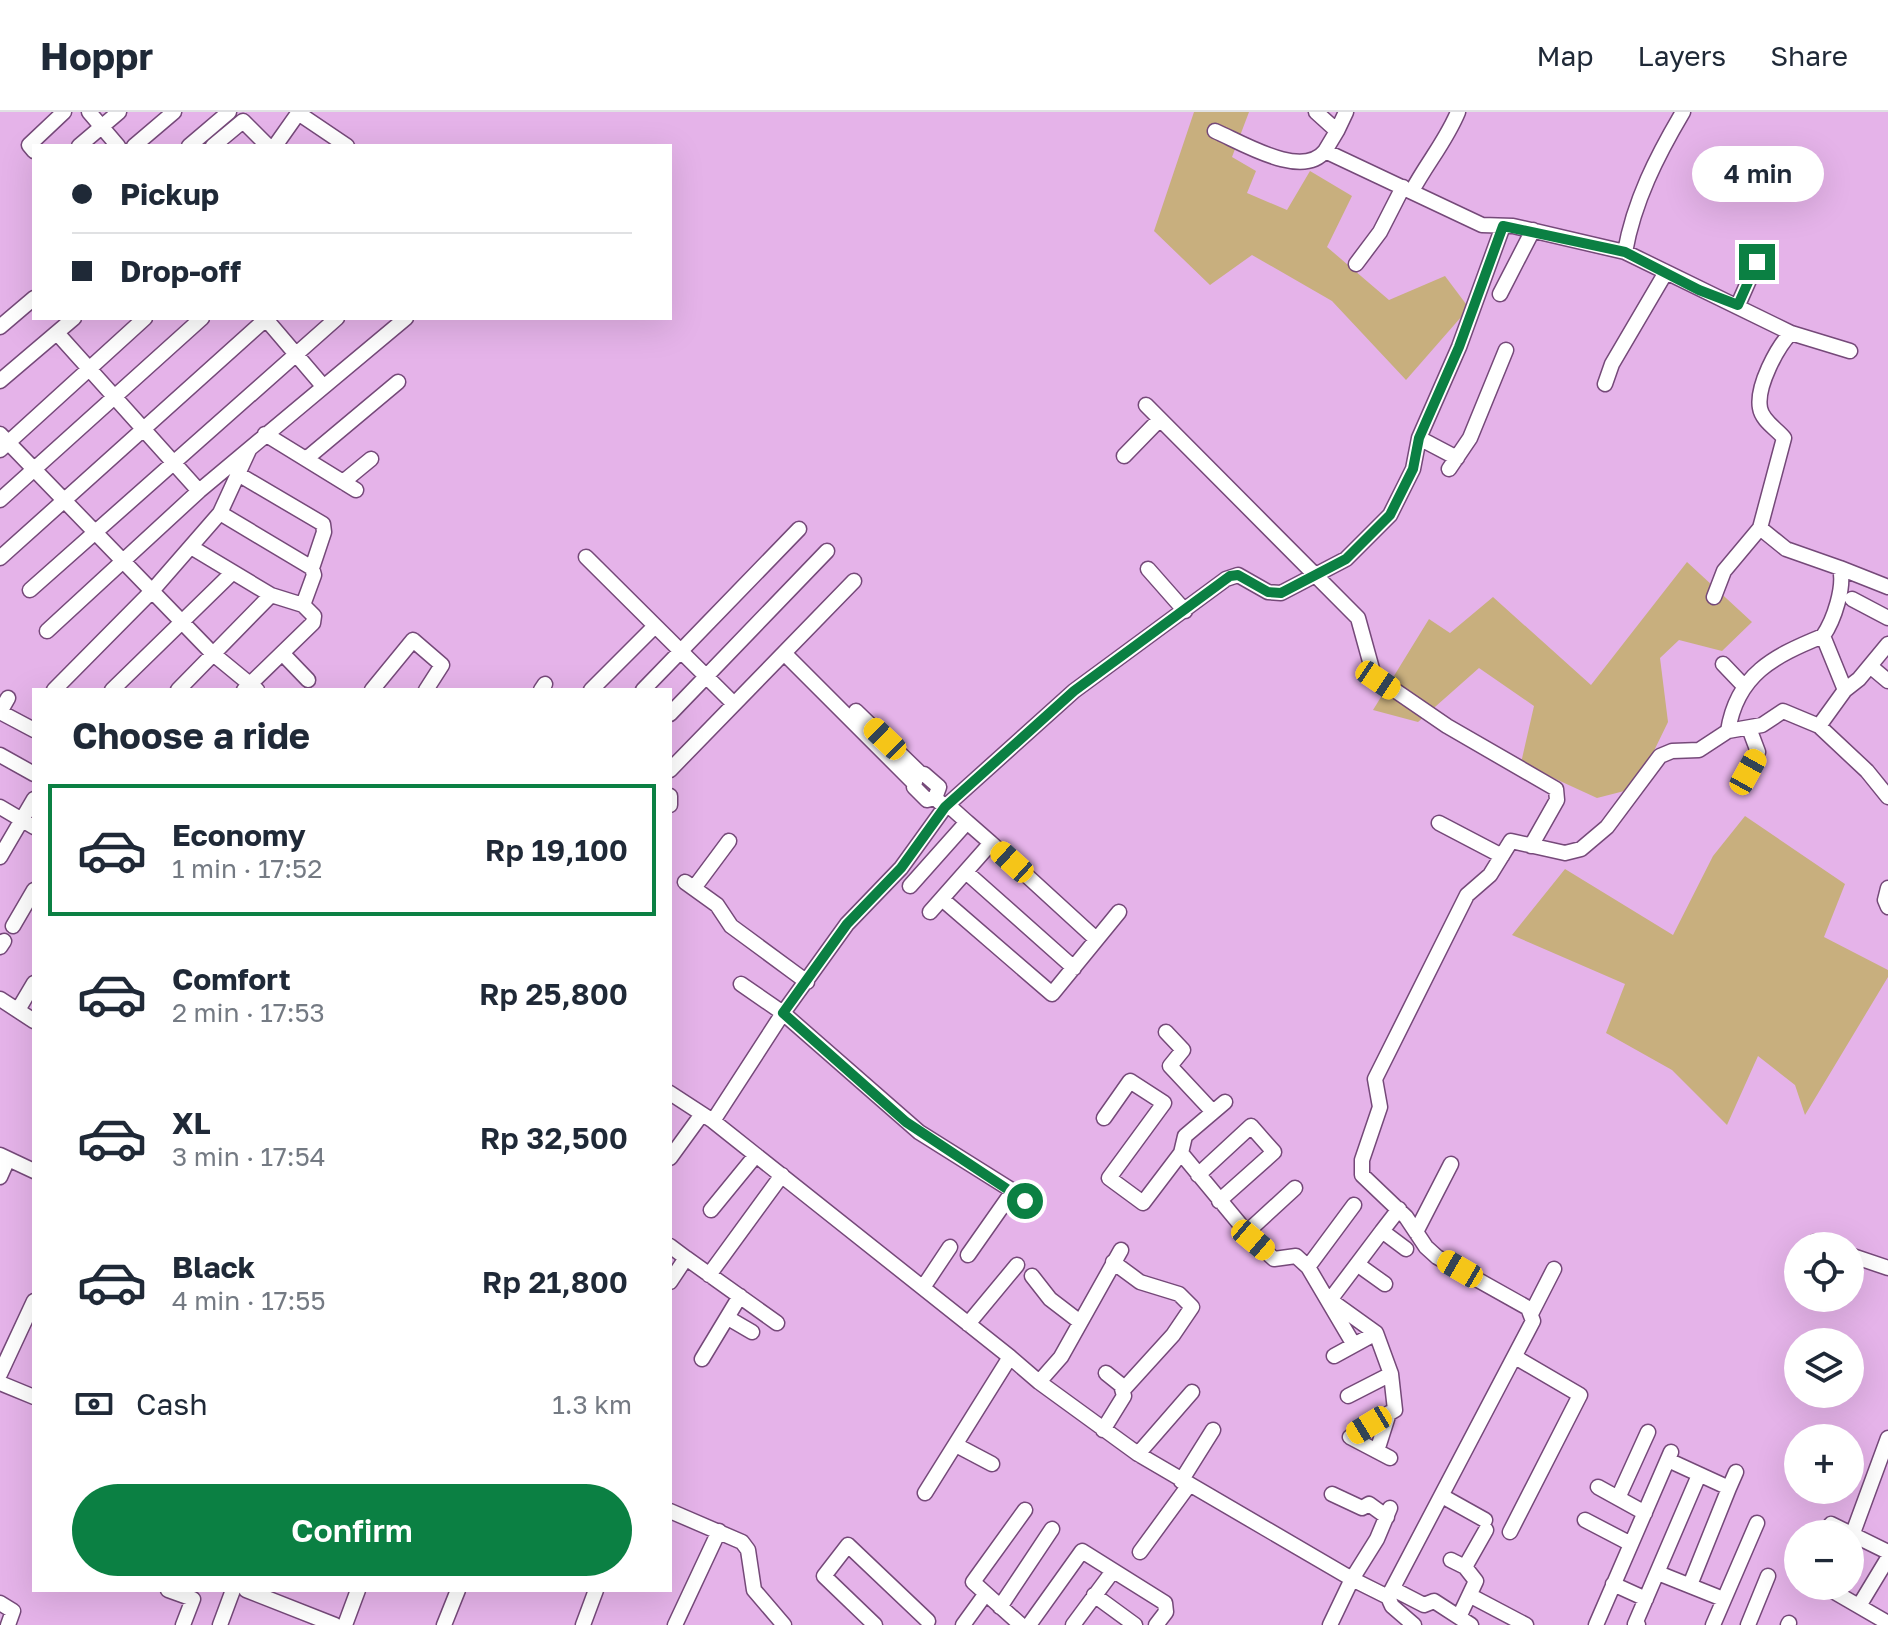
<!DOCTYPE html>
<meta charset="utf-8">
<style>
:root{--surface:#fff;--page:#f2f2f3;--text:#1f2937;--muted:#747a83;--line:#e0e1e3;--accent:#0b8043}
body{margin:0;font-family:"Golos Text",sans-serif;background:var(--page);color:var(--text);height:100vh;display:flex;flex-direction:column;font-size:30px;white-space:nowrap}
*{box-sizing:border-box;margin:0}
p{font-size:26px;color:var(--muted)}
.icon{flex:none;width:44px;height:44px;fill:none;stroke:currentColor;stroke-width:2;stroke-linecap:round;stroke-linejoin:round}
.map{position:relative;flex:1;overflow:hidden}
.details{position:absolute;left:32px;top:576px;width:640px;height:904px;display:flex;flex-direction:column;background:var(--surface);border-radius:0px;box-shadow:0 8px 32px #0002}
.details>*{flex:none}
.hud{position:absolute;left:32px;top:32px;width:640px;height:176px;border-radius:0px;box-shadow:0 8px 32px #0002;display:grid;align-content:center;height:176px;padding:0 40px;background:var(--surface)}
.fabs{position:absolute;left:1784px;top:1120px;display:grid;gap:16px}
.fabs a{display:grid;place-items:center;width:80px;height:80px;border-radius:50%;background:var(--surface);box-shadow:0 8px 32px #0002;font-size:40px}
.end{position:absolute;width:36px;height:36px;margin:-18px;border:10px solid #0b8043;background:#fff;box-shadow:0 0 0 4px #fff}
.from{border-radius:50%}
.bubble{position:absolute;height:56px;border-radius:28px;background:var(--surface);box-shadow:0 8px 32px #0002;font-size:26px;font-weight:600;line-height:56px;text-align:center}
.car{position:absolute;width:24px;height:48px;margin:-24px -12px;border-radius:10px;box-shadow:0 0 6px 2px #0007;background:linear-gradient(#f5c518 24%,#345 0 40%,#f5c518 0 76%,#345 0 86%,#f5c518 0)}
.hud b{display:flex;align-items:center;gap:28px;height:76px;font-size:30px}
.hud b+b{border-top:2px solid var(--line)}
.hud i{width:20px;height:20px;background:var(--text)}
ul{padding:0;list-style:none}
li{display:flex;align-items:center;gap:24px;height:132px;margin:0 16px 12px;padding:0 24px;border:4px solid transparent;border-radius:0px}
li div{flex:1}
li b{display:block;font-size:30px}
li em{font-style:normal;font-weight:600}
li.current{border-color:var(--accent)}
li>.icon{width:72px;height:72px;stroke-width:1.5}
h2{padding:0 40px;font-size:36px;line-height:96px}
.pay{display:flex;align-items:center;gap:20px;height:88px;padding:0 40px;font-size:30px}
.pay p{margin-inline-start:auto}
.primary-button{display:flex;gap:16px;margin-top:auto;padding:16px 40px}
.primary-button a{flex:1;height:92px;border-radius:48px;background:var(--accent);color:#fff;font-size:32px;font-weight:600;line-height:92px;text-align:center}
header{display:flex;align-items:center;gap:48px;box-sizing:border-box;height:112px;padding:0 40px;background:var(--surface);border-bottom:2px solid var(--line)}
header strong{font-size:38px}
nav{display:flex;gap:44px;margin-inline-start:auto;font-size:28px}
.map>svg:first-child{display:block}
</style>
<header>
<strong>Hoppr</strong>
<nav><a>Map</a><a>Layers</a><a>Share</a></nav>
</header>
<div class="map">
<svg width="1888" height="1513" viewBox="0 0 1888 1513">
<rect width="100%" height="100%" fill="#e5b3e9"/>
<!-- green -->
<path fill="#c8af7e" d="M1194 0H1249L1232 45 1256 59 1247 81 1287 98 1310 59 1352 84 1327 135 1389 188 1445 164 1469 196 1406 268 1332 189 1252 143 1210 173 1154 119Z
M1687 450 1752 510 1722 539 1679 528 1660 546 1668 610 1636 676 1597 686 1521 651 1534 594 1479 556 1418 610 1373 598 1429 507 1450 521 1493 485 1591 573Z
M1745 704 1845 772 1824 825 1888 858V865L1805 1003 1795 973 1758 944 1727 1013 1672 958 1606 921 1625 872 1512 823 1565 757 1673 823 1713 744Z"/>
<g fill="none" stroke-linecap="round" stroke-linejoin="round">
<defs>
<path id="minor" d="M89 0 118 34
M1316 0 1337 19 1325 39
M298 1 347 34
M1215 19C1241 30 1302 68 1325 39L1482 113 1513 114 1625 140 1791 221 1850 239
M1337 19 1346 0
M79 34 119 0
M134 34 174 0
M189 34 229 0
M213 34 243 9 268 34
M275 34 299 0
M34 39 29 33 64 0
M1412 79C1427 51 1446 29 1458 0
M1625 140C1634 89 1657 44 1683 0
M1356 152 1380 120 1403 75
M1500 182 1533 118
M1738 193 1757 150
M265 206 323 274
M0 215 34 186
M57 221 199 379
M0 269 74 206
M1605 272 1612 252 1666 160
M1146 293 1358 506 1374 564 1447 614 1556 677 1557 688 1531 734
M0 322 212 541 257 578
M265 322 356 378
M1419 326 1457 346
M0 338 145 206
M1124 344 1159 308
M306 347 398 270
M1449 357 1470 326 1506 238
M343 370 371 347
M0 388 202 206
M220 401 312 456 324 420 323 412 238 362
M1760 416 1786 437 1840 456C1845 475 1834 508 1823 524L1845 578 1819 614 1867 659 1888 685
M191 435 271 483 303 493 314 504 313 511 244 578
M586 445 734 592
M0 446 267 206
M1840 456 1888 475
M1148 457 1185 499
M30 478 337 206
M1714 485 1724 459 1760 416 1784 326C1777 317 1762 309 1760 296 1756 275 1777 235 1791 221
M1852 487 1888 506
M303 493 314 463 312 456
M47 519 199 379 406 206
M784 541 914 671
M283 542 308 568
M1723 552 1743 573
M1870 554 1888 569
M54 578 152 479 220 401 249 338
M112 578 231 462
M178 578 271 483
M372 578 413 528 442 553 426 578
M541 578 545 572
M591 578 655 514
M643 578 799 417
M1845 578 1859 567 1888 532
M856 599 922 663
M0 600 34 618
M0 600 8 586
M670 602 827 439
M1728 619C1737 562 1774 544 1823 524
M0 643 34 662
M670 658 854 469
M1748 660 1758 640 1749 616
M670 684V693
M935 686 939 675 924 662 916 665 914 675 927 688 935 686 945 695
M0 695 34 715
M1439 711 1502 744
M991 731 1096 827
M0 745 34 687
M966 760 1074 856
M685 770 717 793 731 814 807 870
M910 774 967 710 948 693
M694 776 729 729
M1888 776 1885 788 1888 795
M942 787 1052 882 1119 800
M930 800 991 731 967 710
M13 814 34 778
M0 835 4 829
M741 872 783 901 919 1020 1013 1079 968 1143
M0 887 34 909
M18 898 34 871
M1166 920 1183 938 1170 954 1213 1000
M670 981 713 1009 1010 1245 925 1381
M1225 990 1185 1024 1181 1041 1253 1128 1274 1147 1296 1144 1308 1155
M1104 1006 1130 969 1164 991 1109 1066 1143 1091 1181 1041
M713 1009 783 901 847 812 901 756 945 695 1074 579 1226 467 1238 463 1268 480 1281 481 1346 447 1390 403 1413 357 1419 326 1459 235 1503 114
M0 1043 34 1059
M670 1046 702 1002
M1198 1063 1251 1014 1274 1040 1219 1089
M0 1065 8 1047
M1399 1097 1382 1119 1406 1137
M711 1098 756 1043
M1416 1120 1451 1052
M1246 1121 1295 1076
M1814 1130 1824 1134
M670 1134 686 1146
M1850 1143 1888 1156
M1113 1150 1140 1170 1179 1182 1192 1195 1173 1223 1123 1278
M1357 1152 1385 1172
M709 1163 782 1063
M1032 1164 1050 1187 1080 1210
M670 1170 686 1146 777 1211
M924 1174 950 1135
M1532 1200 1554 1157
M728 1206 752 1220
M968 1212 1017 1153
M1354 1233 1308 1155 1354 1093
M1334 1244 1376 1221 1330 1188 1382 1119
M1010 1245 1039 1270 1138 1342 1352 1467 1377 1427 1390 1396
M702 1247 740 1184
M0 1262 34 1189
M1039 1270 1061 1245 1121 1138
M0 1271 34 1285
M1348 1284 1391 1262 1376 1221
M1103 1318 1124 1284 1121 1273 1106 1261
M956 1333 992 1352
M1377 1339 1389 1301
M1138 1342 1192 1280
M1390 1346 1350 1325 1395 1298 1391 1262
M1668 1348 1729 1376 1690 1473
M1181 1369 1213 1318
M1598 1375 1645 1401
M1729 1376 1736 1360
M1332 1382 1362 1396 1369 1392 1387 1405
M1442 1384 1485 1408
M1618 1386 1648 1320
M670 1399 742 1430 748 1438 754 1478 784 1513
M1585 1408 1631 1432
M1510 1420 1580 1283 1515 1245
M1853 1421 1888 1326
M1823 1422 1831 1412 1888 1440
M1140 1440 1189 1373
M1451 1448 1465 1455 1476 1469 1459 1505
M1465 1455 1486 1418
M1658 1461 1723 1487
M1613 1472 1646 1487
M1824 1474 1888 1511
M1393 1477 1424 1493 1434 1489 1471 1513
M168 1478 193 1487 183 1513
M246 1478 335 1513
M1094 1483 1135 1513
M1471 1484 1526 1513
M1388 1485 1392 1494 1414 1513
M0 1491 13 1499 8 1513
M1859 1494 1888 1446
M1000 1495 1052 1417
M220 1513 233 1478
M345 1513 358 1478
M444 1513 458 1478
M583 1513 596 1478
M675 1513 719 1419
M875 1513 824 1464 848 1433 928 1509
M963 1513 984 1484
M1021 1513 973 1470 1025 1398
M1029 1513 1082 1439 1165 1491 1166 1500 1156 1513
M1073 1513 1113 1459
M1330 1513 1352 1467 1388 1485 1533 1209 1528 1196 1437 1145 1426 1135 1406 1105 1362 1063V1048L1380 995 1375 967 1467 783 1490 763 1511 729 1565 741 1581 737 1607 715 1660 644 1672 639 1699 638 1728 619 1762 613 1783 599 1819 614
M1596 1513 1671 1340
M1638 1513 1635 1512 1699 1363
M1713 1513 1757 1411
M1748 1513 1768 1464
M1788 1513 1789 1511"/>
</defs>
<!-- minor casing -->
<use href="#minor" stroke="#754979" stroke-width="17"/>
<!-- minor -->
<use href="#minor" stroke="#fff" stroke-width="14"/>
</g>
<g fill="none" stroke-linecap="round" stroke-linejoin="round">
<!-- route -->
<path stroke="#0b8043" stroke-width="10" d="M1025 1089 906 1010 783 901 847 812 901 756 945 695 1074 579 1230 464 1238 463 1268 480 1281 481 1346 447 1390 403 1413 357 1419 326 1459 235 1503 114 1625 140 1699 178 1738 193 1757 150"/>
</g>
</svg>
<div class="fabs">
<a><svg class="icon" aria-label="locate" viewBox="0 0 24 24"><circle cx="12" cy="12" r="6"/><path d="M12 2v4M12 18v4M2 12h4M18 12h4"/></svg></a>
<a><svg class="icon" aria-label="layers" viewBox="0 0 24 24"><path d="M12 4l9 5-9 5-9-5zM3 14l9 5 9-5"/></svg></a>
<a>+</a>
<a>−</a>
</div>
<i class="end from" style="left:1025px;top:1089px"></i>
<i class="end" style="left:1757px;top:150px"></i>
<div class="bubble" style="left:1692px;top:34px;width:132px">4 min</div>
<i class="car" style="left:1378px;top:568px;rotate:124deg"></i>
<i class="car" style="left:885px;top:627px;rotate:314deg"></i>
<i class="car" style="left:1748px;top:660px;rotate:29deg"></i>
<i class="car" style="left:1012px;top:750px;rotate:312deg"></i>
<i class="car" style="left:1253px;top:1128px;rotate:130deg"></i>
<i class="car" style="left:1460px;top:1157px;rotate:300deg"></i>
<i class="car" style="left:1369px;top:1313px;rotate:239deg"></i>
<div class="hud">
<b><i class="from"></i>Pickup</b>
<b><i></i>Drop-off</b>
</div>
<section class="details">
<h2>Choose a ride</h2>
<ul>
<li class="current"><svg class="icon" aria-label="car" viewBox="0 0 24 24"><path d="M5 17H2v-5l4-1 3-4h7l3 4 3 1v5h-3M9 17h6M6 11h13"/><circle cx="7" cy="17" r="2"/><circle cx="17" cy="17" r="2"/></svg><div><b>Economy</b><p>1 min · 17:52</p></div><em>Rp 19,100</em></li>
<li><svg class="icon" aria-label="car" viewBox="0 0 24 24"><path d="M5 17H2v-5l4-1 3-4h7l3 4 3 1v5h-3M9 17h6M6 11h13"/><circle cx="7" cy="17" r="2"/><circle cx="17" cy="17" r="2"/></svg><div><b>Comfort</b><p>2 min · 17:53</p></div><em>Rp 25,800</em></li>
<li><svg class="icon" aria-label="car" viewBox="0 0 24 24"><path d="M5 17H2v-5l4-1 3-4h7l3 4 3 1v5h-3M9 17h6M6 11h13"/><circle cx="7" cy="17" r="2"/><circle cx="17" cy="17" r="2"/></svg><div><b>XL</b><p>3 min · 17:54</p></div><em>Rp 32,500</em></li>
<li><svg class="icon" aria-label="car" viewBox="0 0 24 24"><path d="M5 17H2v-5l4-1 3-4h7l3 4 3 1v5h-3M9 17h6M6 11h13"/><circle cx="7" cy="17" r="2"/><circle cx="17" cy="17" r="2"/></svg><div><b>Black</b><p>4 min · 17:55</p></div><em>Rp 21,800</em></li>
</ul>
<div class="pay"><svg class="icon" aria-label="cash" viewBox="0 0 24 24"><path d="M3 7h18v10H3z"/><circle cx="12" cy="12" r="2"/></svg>Cash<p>1.3 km</p></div>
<div class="primary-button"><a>Confirm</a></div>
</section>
</div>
